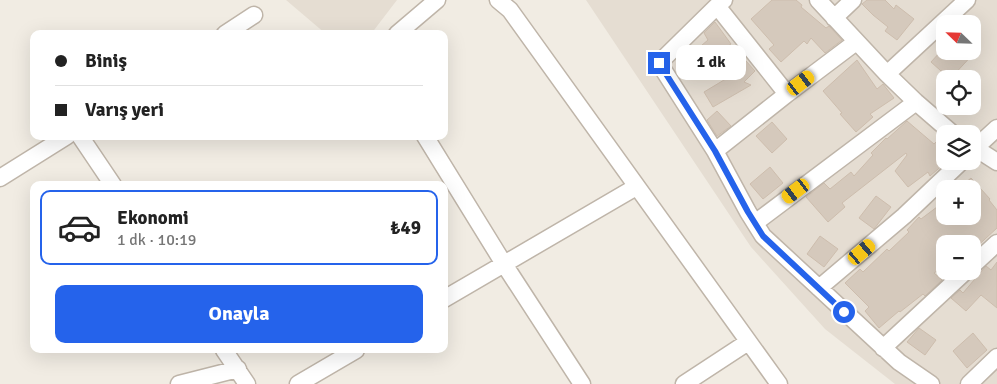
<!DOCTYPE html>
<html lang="tr">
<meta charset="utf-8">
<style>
:root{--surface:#fff;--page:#f6f6f6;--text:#222;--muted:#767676;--line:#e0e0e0;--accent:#2563eb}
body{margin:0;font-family:Signika,sans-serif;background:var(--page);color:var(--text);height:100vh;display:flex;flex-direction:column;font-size:19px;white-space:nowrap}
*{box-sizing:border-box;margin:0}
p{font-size:16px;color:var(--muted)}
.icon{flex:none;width:28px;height:28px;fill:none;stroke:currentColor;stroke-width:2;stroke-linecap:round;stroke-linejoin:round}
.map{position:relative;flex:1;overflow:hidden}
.drawer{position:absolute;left:30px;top:181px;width:418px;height:172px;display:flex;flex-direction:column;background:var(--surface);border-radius:10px;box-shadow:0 5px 20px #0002}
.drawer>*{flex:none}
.hud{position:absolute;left:30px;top:30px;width:418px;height:110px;border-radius:10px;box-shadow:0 5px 20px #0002;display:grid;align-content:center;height:110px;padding:0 25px;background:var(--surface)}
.needle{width:32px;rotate:293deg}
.fabs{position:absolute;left:936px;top:15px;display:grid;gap:10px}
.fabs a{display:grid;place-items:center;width:45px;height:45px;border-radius:10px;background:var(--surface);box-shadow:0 5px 20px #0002;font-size:25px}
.end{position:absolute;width:22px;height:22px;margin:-11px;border:6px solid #2563eb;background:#fff;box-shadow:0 0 0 2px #fff}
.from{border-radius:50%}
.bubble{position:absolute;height:35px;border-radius:10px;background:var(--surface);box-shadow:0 5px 20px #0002;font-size:16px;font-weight:800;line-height:35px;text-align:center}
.car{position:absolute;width:15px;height:30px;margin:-15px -8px;border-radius:6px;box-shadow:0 0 4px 1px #0007;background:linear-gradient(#f5c518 24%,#345 0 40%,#f5c518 0 76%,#345 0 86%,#f5c518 0)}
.hud b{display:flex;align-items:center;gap:18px;height:48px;font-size:19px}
.hud b+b{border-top:1px solid var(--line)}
.hud i{width:12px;height:12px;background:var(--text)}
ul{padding:9px 0 0;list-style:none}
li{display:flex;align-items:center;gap:15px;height:75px;margin:0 10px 8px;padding:0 15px;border:2px solid transparent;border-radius:10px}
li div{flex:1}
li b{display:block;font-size:19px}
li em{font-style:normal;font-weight:800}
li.current{border-color:var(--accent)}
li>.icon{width:45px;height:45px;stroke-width:1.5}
.cta{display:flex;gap:10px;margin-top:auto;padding:10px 25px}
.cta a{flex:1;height:58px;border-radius:10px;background:var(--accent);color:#fff;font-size:20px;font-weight:800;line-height:58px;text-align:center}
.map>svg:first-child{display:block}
</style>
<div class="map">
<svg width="997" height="384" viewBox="0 0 997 384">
<rect width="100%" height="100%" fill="#f1ece3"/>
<!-- residential -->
<path fill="#e5ddd2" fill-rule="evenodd" d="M286 0H397L371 34H326Z
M586 0H997V384H895L825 329 751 247ZM945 24H972V51H945ZM945 79H972V106H945ZM945 134H972V161H945ZM945 189H972V216H945ZM945 244H972V271H945Z"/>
<!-- building -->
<path fill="#d5c9bc" stroke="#cdbdad" d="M772 0H796L802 5 801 7 826 28 829 26 842 40 825 53 811 38 807 44 804 41 781 62 769 49 774 45 751 19Z
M867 0H885L894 9 896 5 914 19 897 40 885 31 888 27 873 15 862 4Z
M715 22 731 44 713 56 715 59 701 70 689 56 708 40 704 33Z
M941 51H976L950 79 931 62Z
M857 60 877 89 883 84 894 98 870 114 873 117 856 132 840 114 842 113 823 91Z
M746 61 755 71 744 82 751 85 713 107 704 92 729 77Z
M717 111 731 126 717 136 707 120Z
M907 121 934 144 936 142 945 153V163L930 176 928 172 908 187 895 171 907 155 906 153 842 203 845 207 828 222 806 197 824 183 830 189 851 172 854 176 873 155 871 153 886 138 887 139Z
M772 122 787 139 772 153 756 136Z
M770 167 783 183 763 199 750 184Z
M971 178 990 199 989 200 997 210V228L972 251V244H945V265L934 273 942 280 925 296 923 294 900 312 899 311 879 328 865 311 869 307 845 283 860 269 863 272 887 249 889 251 909 232 907 230 919 217 921 219 945 201V216H972V189H958Z
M876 196 891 207 874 229 859 218Z
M820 236 838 249 824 267 807 254Z
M997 262V308L981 295 966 311 951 298 960 290 963 293 986 266 991 270Z
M919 328 936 340 925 355 907 342Z
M973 333 987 350 967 368 953 351Z"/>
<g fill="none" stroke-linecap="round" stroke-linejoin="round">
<defs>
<path id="minor" d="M498 0 510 10 779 384
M724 0 717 6 787 94
M818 0 887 74 916 102 953 134
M834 18 853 0
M225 34 254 15
M397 34 437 0
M856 42 787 94 715 151 748 212 763 236 899 362 931 384
M887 74 967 0
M80 136 113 185
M425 136 504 264 582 384
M972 146 997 162
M715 151 659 63 717 6
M972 151 997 128
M0 178 67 136
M755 223 916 102
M972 266 997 243
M819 288 904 216 962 161
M444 299 636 187
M883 348 966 271
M224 350 247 384
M179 384 238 369
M298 384 356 350
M684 384 748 342
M969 384 997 357"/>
</defs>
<!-- minor casing -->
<use href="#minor" stroke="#bfb5a9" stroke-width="19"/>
<!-- minor -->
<use href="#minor" stroke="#fff" stroke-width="16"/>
</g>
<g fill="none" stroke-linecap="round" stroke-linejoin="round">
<!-- route -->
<path stroke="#2563eb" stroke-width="6" d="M659 63 715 151 748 212 763 236 844 312"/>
</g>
</svg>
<div class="fabs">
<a><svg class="needle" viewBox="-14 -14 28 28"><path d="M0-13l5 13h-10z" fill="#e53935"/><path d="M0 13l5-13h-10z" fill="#767676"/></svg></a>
<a><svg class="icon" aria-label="locate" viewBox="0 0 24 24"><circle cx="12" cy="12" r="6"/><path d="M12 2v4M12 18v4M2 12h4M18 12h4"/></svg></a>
<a><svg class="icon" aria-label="layers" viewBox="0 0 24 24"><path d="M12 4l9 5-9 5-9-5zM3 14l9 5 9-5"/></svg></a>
<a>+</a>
<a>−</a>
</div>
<i class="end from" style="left:844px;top:312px"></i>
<i class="end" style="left:659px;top:63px"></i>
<div class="bubble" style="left:676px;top:45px;width:70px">1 dk</div>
<i class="car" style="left:801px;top:83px;rotate:53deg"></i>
<i class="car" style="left:796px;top:191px;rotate:233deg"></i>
<i class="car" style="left:862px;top:252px;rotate:50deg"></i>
<div class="hud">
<b><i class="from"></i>Biniş</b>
<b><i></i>Varış yeri</b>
</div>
<section class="drawer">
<ul>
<li class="current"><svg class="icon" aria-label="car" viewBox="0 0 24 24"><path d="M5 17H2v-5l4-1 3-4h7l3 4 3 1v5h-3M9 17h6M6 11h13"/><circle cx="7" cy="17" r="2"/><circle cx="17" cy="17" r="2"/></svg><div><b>Ekonomi</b><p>1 dk · 10:19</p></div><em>₺49</em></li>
</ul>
<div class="cta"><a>Onayla</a></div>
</section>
</div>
